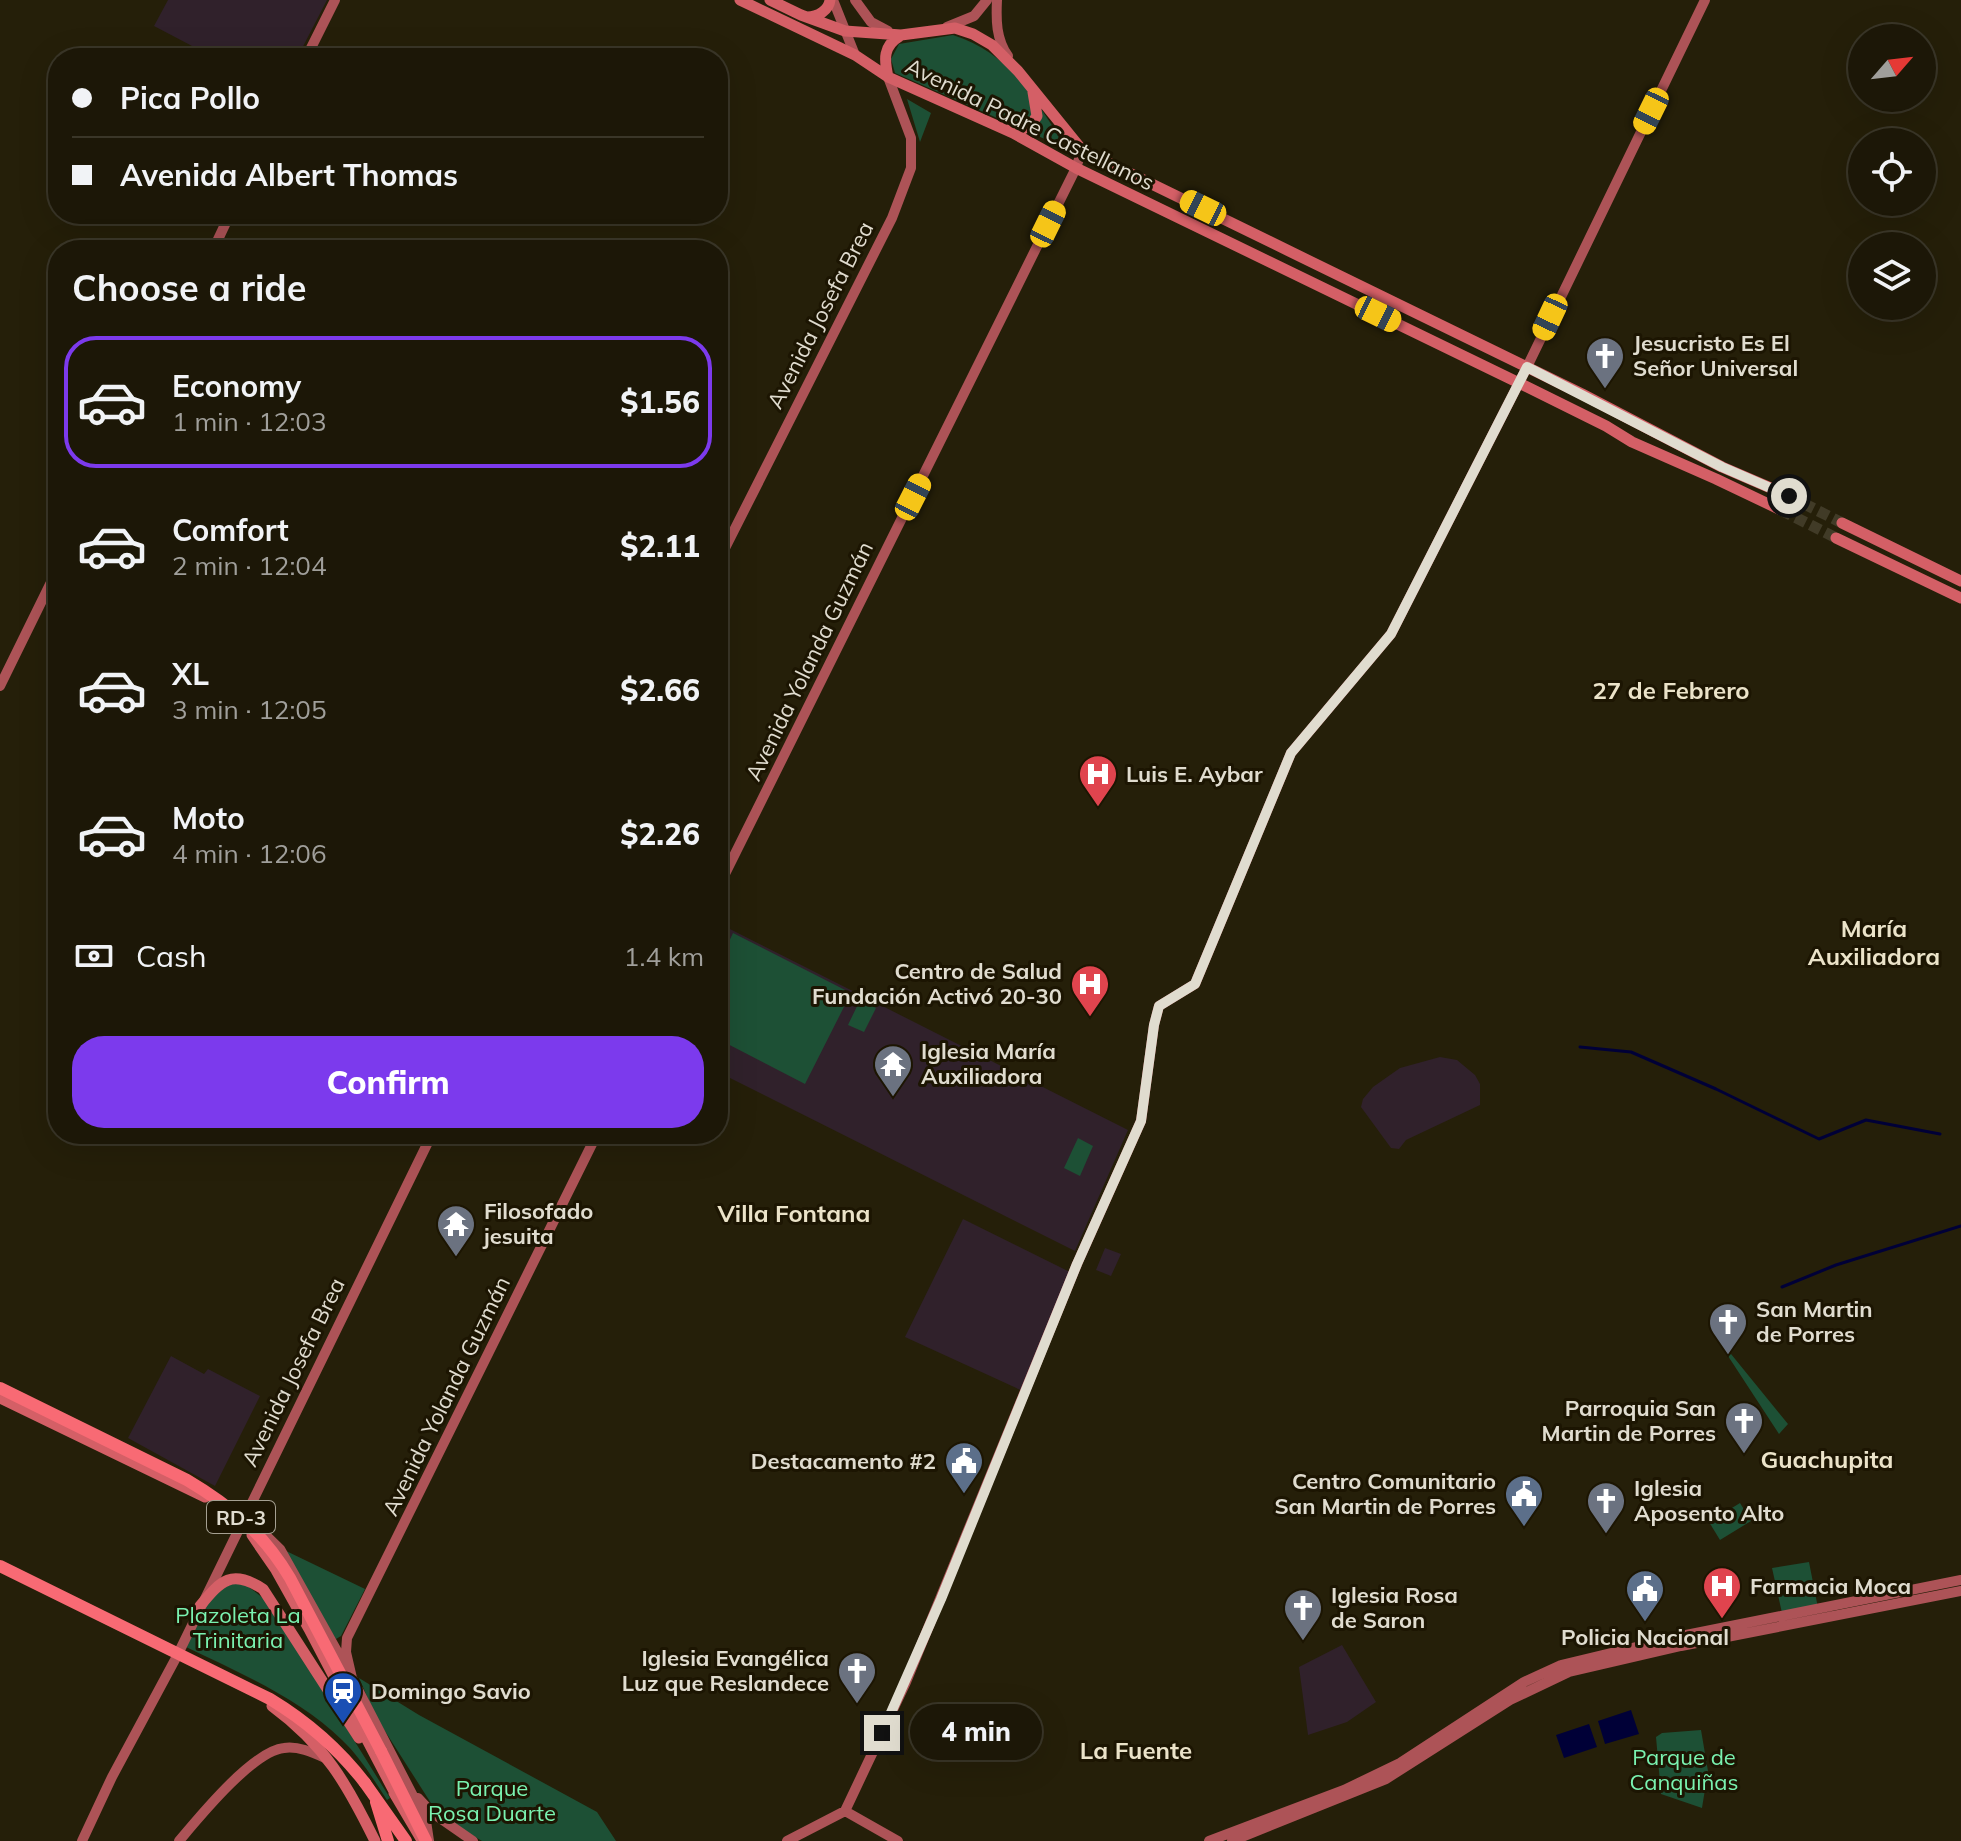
<!DOCTYPE html>
<meta charset="utf-8">
<style>
:root{--surface:#1c1707;--page:#292415;--text:#f1f3f6;--muted:#a09f9b;--line:#3a3628;--accent:#7c3aed}
body{margin:0;font-family:Mulish,sans-serif;background:var(--page);color:var(--text);height:100vh;display:flex;flex-direction:column;font-size:30px;white-space:nowrap}
*{box-sizing:border-box;margin:0}
p{font-size:26px;color:var(--muted)}
.icon{flex:none;width:44px;height:44px;fill:none;stroke:currentColor;stroke-width:2;stroke-linecap:round;stroke-linejoin:round}
.map{position:relative;flex:1;overflow:hidden}
.side{position:absolute;left:48px;top:240px;width:680px;height:904px;display:flex;flex-direction:column;background:var(--surface);border-radius:32px;box-shadow:0 8px 32px #0002,0 0 0 2px var(--line)}
.side>*{flex:none}
.guide{position:absolute;left:48px;top:48px;width:680px;height:176px;border-radius:32px;box-shadow:0 8px 32px #0002,0 0 0 2px var(--line);display:grid;align-content:center;height:176px;padding:0 24px;background:var(--surface)}
.needle{width:52px;rotate:62deg}
.buttons{position:absolute;left:1848px;top:24px;display:grid;gap:16px}
.buttons a{display:grid;place-items:center;width:88px;height:88px;border-radius:50%;background:var(--surface);box-shadow:0 8px 32px #0002,0 0 0 2px var(--line);font-size:40px}
.end{position:absolute;width:36px;height:36px;margin:-18px;border:10px solid #e0dccf;background:#111;box-shadow:0 0 0 4px #111}
.from{border-radius:50%}
.bubble{position:absolute;height:56px;border-radius:28px;background:var(--surface);box-shadow:0 8px 32px #0002,0 0 0 2px var(--line);font-size:26px;font-weight:800;line-height:56px;text-align:center}
.car{position:absolute;width:24px;height:48px;margin:-24px -12px;border-radius:10px;box-shadow:0 0 6px 2px #0007;background:linear-gradient(#f5c518 24%,#345 0 40%,#f5c518 0 76%,#345 0 86%,#f5c518 0)}
.guide b{display:flex;align-items:center;gap:28px;height:76px;font-size:30px}
.guide b+b{border-top:2px solid var(--line)}
.guide i{width:20px;height:20px;background:var(--text)}
ul{padding:0;list-style:none}
li{display:flex;align-items:center;gap:24px;height:132px;margin:0 16px 12px;padding:0 8px;border:4px solid transparent;border-radius:32px}
li div{flex:1}
li b{display:block;font-size:30px}
li em{font-style:normal;font-weight:800}
li.current{border-color:var(--accent)}
li>.icon{width:72px;height:72px;stroke-width:1.5}
h2{padding:0 24px;font-size:36px;line-height:96px}
.pay{display:flex;align-items:center;gap:20px;height:88px;padding:0 24px;font-size:30px}
.pay p{margin-inline-start:auto}
.button{display:flex;gap:16px;margin-top:auto;padding:16px 24px}
.button a{flex:1;height:92px;border-radius:32px;background:var(--accent);color:#fff;font-size:32px;font-weight:800;line-height:92px;text-align:center}
.map>svg:first-child{display:block}
</style>
<div class="map">
<svg width="1961" height="1841" viewBox="0 0 1961 1841">
<rect width="100%" height="100%" fill="#251f09"/>
<!-- education -->
<path fill="#30212b" d="M168 0H327L297 58H215L154 26Z
M718 923 1128 1130 1075 1251 718 1072Z
M1440 1057 1457 1060 1475 1075 1480 1084V1105L1406 1140 1399 1149 1391 1148 1361 1107 1363 1099 1373 1087 1400 1068Z
M963 1219 1076 1275 1025 1392 905 1337Z
M1105 1248 1121 1254 1111 1276 1096 1270Z
M171 1356 204 1374 208 1369 260 1396 215 1486 128 1438Z
M1342 1645 1376 1702 1347 1722 1308 1735 1299 1667Z"/>
<!-- green -->
<path fill="#1d5035" d="M953 35C1007 52 1029 91 1059 136L1056 144 895 73 891 59 899 44Z
M907 99 931 113 920 142Z
M733 933 851 993 805 1084 718 1039V965Z
M860 1000 876 1008 864 1032 848 1025Z
M1078 1138 1093 1146 1080 1176 1064 1168Z
M1731 1354 1788 1424 1779 1434 1728 1356Z
M1740 1503 1751 1521 1720 1540 1709 1522Z
M282 1549 365 1589 341 1636 336 1639 332 1633Z
M1809 1562 1818 1608 1782 1613 1772 1568Z
M227 1584H245L268 1602 390 1798 387 1800C374 1780 360 1757 342 1740 299 1698 240 1673 186 1647L204 1606Z
M359 1678 419 1715 597 1812 616 1841H482L462 1829 436 1811 376 1717Z
M1701 1730 1708 1771 1702 1808 1661 1794 1656 1737 1662 1733Z"/>
<!-- water -->
<path fill="#000037" d="M1631 1710 1639 1734 1605 1744 1598 1721Z
M1589 1724 1597 1747 1564 1758 1556 1735Z"/>
<g fill="none" stroke-linecap="round" stroke-linejoin="round">
<!-- stream -->
<path stroke="#000037" stroke-width="3" d="M1580 1047 1631 1052 1716 1089 1819 1139 1866 1120 1940 1134
M1782 1287 1836 1265 1961 1226"/>
<!-- primary-tunnel -->
<path stroke="#413b27" stroke-width="11" stroke-dasharray="11 5.5" stroke-linecap="butt" d="M1789 496 1842 523
M1781 510 1836 538"/>
<!-- secondary -->
<path stroke="#ad5357" stroke-width="10" d="M833 0 855 55
M855 0 871 22 888 31
M997 0C996 20 996 39 1008 56
M947 27 974 16 987 0
M306 58 335 0
M213 250 230 214
M718 562 892 218 911 168V138L888 77
M0 686 58 568
M718 888 1076 168 1082 150
M245 1515 280 1549 352 1678 426 1821 429 1841
M352 1678 346 1652 347 1638 597 1134
M418 1798 431 1812 473 1841
M845 1811 898 1841
M82 1841 112 1777 177 1656 432 1134
M179 1841C200 1816 253 1751 284 1748 298 1746 312 1752 325 1758
M787 1841 845 1811 906 1682 1077 1264 1141 1121 1154 1025 1159 1006 1195 984 1291 753 1391 634 1527 367 1705 0
M1209 1841 1344 1790 1400 1763 1524 1682 1561 1665 1686 1635 1961 1580
M1232 1841 1386 1779 1510 1700 1569 1672 1681 1646 1961 1591"/>
<!-- primary -->
<path stroke="#d45f66" stroke-width="11" d="M740 0 855 55 888 77 1013 133 1076 168 1517 382 1606 426 1632 442 1716 479 1781 510
M770 0 801 15 845 31 901 35 955 28 973 34 992 45 1018 71 1082 150 1582 394 1722 467 1789 496
M807 17C818 17 829 10 830 0
M888 77C884 59 883 46 900 36
M1013 133 1030 126 1037 116 1033 92
M1842 523 1961 581
M1836 538 1961 598
M0 1398 205 1497
M252 1535 276 1570 309 1629 397 1797
M200 1606C221 1580 232 1569 263 1589L359 1738
M272 1706C325 1745 347 1784 375 1841
M394 1793 420 1837"/>
<!-- highway -->
<path stroke="#f86a74" stroke-width="12" d="M381 1751 426 1841
M365 1783 406 1841
M376 1802 388 1841"/>
<!-- highway-bridge -->
<path stroke="#f86a74" stroke-width="12" d="M0 1388 187 1480C231 1506 264 1534 290 1578L381 1751
M0 1566 270 1699C308 1722 338 1748 365 1783"/>
</g>
<g fill="none" stroke-linecap="round" stroke-linejoin="round">
<!-- route -->
<path stroke="#e0dccf" stroke-width="10" d="M882 1733 941 1599 1077 1264 1141 1121 1154 1025 1159 1006 1195 984 1291 753 1391 634 1527 367 1722 467 1789 496"/>
</g>
<!-- icons -->
<defs>
<symbol id="church-pin" viewBox="-11 -11 22 30"><path d="M0 17L-7.5 6A9.5 9.5 0 1 1 7.5 6Z" fill="#6b7280" stroke="#1c1502"/><path d="M-1.2-6h2.4v3.5h3.3v2.4h-3.3V6h-2.4V-.1h-3.3v-2.4h3.3Z" fill="#fff"/></symbol>
<symbol id="hospital-pin" viewBox="-11 -11 22 30"><path d="M0 17L-7.5 6A9.5 9.5 0 1 1 7.5 6Z" fill="#e0444e" stroke="#1c1502"/><path d="M-5-5h3v3.5h4V-5h3V5h-3V1.5h-4V5h-3Z" fill="#fff"/></symbol>
<symbol id="temple-pin" viewBox="-11 -11 22 30"><path d="M0 17L-7.5 6A9.5 9.5 0 1 1 7.5 6Z" fill="#6b7280" stroke="#1c1502"/><path d="M0-6L5-2H3V0L6.5 2.5H4V6H1.5V3h-3V6H-4V2.5H-6.5L-3 0V-2H-5Z" fill="#fff"/></symbol>
<symbol id="civic-pin" viewBox="-11 -11 22 30"><path d="M0 17L-7.5 6A9.5 9.5 0 1 1 7.5 6Z" fill="#5c6f8a" stroke="#1c1502"/><path d="M-.6-6.5H3V-4.5H.6V-3L4-1V1h2V6H-6V1h2V-1L-.6-3ZM-1.2 2.5V6h2.4V2.5Z" fill="#fff"/></symbol>
<symbol id="station-pin" viewBox="-11 -11 22 30"><path d="M0 17L-7.5 6A9.5 9.5 0 1 1 7.5 6Z" fill="#1a4fb4" stroke="#1c1502"/><path d="M-3-6H3Q5-6 5-4V2Q5 4 3 4L4.5 6H3L1.5 4h-3L-3 6H-4.5L-3 4Q-5 4-5 2V-4Q-5-6-3-6ZM-3.5-4v3h7v-3ZM-3.5 1v1.5H-2V1ZM2 1v1.5H3.5V1Z" fill="#fff"/></symbol>
</defs>
<g fill-rule="evenodd">
<use href="#church-pin" x="1583" y="334" width="44" height="60"/>
<use href="#hospital-pin" x="1076" y="752" width="44" height="60"/>
<use href="#hospital-pin" x="1068" y="962" width="44" height="60"/>
<use href="#temple-pin" x="871" y="1042" width="44" height="60"/>
<use href="#temple-pin" x="434" y="1202" width="44" height="60"/>
<use href="#church-pin" x="1706" y="1300" width="44" height="60"/>
<use href="#church-pin" x="1722" y="1399" width="44" height="60"/>
<use href="#civic-pin" x="942" y="1439" width="44" height="60"/>
<use href="#civic-pin" x="1502" y="1472" width="44" height="60"/>
<use href="#church-pin" x="1584" y="1479" width="44" height="60"/>
<use href="#hospital-pin" x="1700" y="1564" width="44" height="60"/>
<use href="#civic-pin" x="1623" y="1567" width="44" height="60"/>
<use href="#church-pin" x="1281" y="1586" width="44" height="60"/>
<use href="#church-pin" x="835" y="1649" width="44" height="60"/>
<use href="#station-pin" x="321" y="1669" width="44" height="60"/>
</g>
<g text-anchor="middle" dominant-baseline="central" stroke-width="6" stroke-linejoin="round" paint-order="stroke">
<!-- shield labels -->
<rect fill="#1c1502" stroke="#a5a092" stroke-width="2" x="207" y="1501" width="68" height="32" rx="6"/>
<g font-size="20" font-weight="bold" fill="#e0dccf">
<text x="241" y="1517">RD-3</text>
</g>
<!-- street labels -->
<g font-size="22" fill="#e0dccf" stroke="#1c1502">
<text transform="translate(1030 124) rotate(26)">Avenida Padre Castellanos</text>
<text transform="translate(820 315) rotate(-63)">Avenida Josefa Brea</text>
<text transform="translate(809 661) rotate(-64)">Avenida Yolanda Guzmán</text>
<text transform="translate(293 1372) rotate(-64)">Avenida Josefa Brea</text>
<text transform="translate(446 1396) rotate(-64)">Avenida Yolanda Guzmán</text>
</g>
<!-- poi labels -->
<g font-size="22" font-weight="bold" fill="#e0dccf" stroke="#1c1502" text-anchor="start">
<text x="1633" y="343">Jesucristo Es El<tspan x="1633" dy="25">Señor Universal</tspan></text>
<text x="1126" y="774">Luis E. Aybar</text>
<text x="1062" y="971" text-anchor="end">Centro de Salud<tspan x="1062" dy="25">Fundación Activó 20-30</tspan></text>
<text x="921" y="1051">Iglesia María<tspan x="921" dy="25">Auxiliadora</tspan></text>
<text x="484" y="1211">Filosofado<tspan x="484" dy="25">jesuita</tspan></text>
<text x="1756" y="1309">San Martin<tspan x="1756" dy="25">de Porres</tspan></text>
<text x="1716" y="1408" text-anchor="end">Parroquia San<tspan x="1716" dy="25">Martin de Porres</tspan></text>
<text x="936" y="1461" text-anchor="end">Destacamento #2</text>
<text x="1496" y="1481" text-anchor="end">Centro Comunitario<tspan x="1496" dy="25">San Martin de Porres</tspan></text>
<text x="1634" y="1488">Iglesia<tspan x="1634" dy="25">Aposento Alto</tspan></text>
<text x="1750" y="1586">Farmacia Moca</text>
<text x="1331" y="1595">Iglesia Rosa<tspan x="1331" dy="25">de Saron</tspan></text>
<text x="1645" y="1637" text-anchor="middle">Policia Nacional</text>
<text x="829" y="1658" text-anchor="end">Iglesia Evangélica<tspan x="829" dy="25">Luz que Reslandece</tspan></text>
<text x="371" y="1691">Domingo Savio</text>
</g>
<!-- park labels -->
<g font-size="22" fill="#7af2b0" stroke="#1c1502">
<text x="238" y="1615">Plazoleta La<tspan x="238" dy="25">Trinitaria</tspan></text>
<text x="1684" y="1757">Parque de<tspan x="1684" dy="25">Canquiñas</tspan></text>
<text x="492" y="1788">Parque<tspan x="492" dy="25">Rosa Duarte</tspan></text>
</g>
<!-- neighbourhood labels -->
<g font-size="24" font-weight="bold" fill="#ebe3c9" stroke="#1c1502">
<text x="1671" y="690">27 de Febrero</text>
<text x="1874" y="928">María<tspan x="1874" dy="28">Auxiliadora</tspan></text>
<text x="794" y="1213">Villa Fontana</text>
<text x="1827" y="1459">Guachupita</text>
<text x="1136" y="1750">La Fuente</text>
</g>
</g>
</svg>
<div class="buttons">
<a><svg class="needle" viewBox="-14 -14 28 28"><path d="M0-13l5 13h-10z" fill="#e53935"/><path d="M0 13l5-13h-10z" fill="#a09f9b"/></svg></a>
<a><svg class="icon" aria-label="locate" viewBox="0 0 24 24"><circle cx="12" cy="12" r="6"/><path d="M12 2v4M12 18v4M2 12h4M18 12h4"/></svg></a>
<a><svg class="icon" aria-label="layers" viewBox="0 0 24 24"><path d="M12 4l9 5-9 5-9-5zM3 14l9 5 9-5"/></svg></a>
</div>
<i class="end from" style="left:1789px;top:496px"></i>
<i class="end" style="left:882px;top:1733px"></i>
<div class="bubble" style="left:910px;top:1704px;width:132px">4 min</div>
<i class="car" style="left:1651px;top:111px;rotate:206deg"></i>
<i class="car" style="left:1203px;top:208px;rotate:296deg"></i>
<i class="car" style="left:1048px;top:224px;rotate:26deg"></i>
<i class="car" style="left:1378px;top:314px;rotate:116deg"></i>
<i class="car" style="left:1550px;top:317px;rotate:205deg"></i>
<i class="car" style="left:913px;top:497px;rotate:27deg"></i>
<div class="guide">
<b><i class="from"></i>Pica Pollo</b>
<b><i></i>Avenida Albert Thomas</b>
</div>
<section class="side">
<h2>Choose a ride</h2>
<ul>
<li class="current"><svg class="icon" aria-label="car" viewBox="0 0 24 24"><path d="M5 17H2v-5l4-1 3-4h7l3 4 3 1v5h-3M9 17h6M6 11h13"/><circle cx="7" cy="17" r="2"/><circle cx="17" cy="17" r="2"/></svg><div><b>Economy</b><p>1 min · 12:03</p></div><em>$1.56</em></li>
<li><svg class="icon" aria-label="car" viewBox="0 0 24 24"><path d="M5 17H2v-5l4-1 3-4h7l3 4 3 1v5h-3M9 17h6M6 11h13"/><circle cx="7" cy="17" r="2"/><circle cx="17" cy="17" r="2"/></svg><div><b>Comfort</b><p>2 min · 12:04</p></div><em>$2.11</em></li>
<li><svg class="icon" aria-label="car" viewBox="0 0 24 24"><path d="M5 17H2v-5l4-1 3-4h7l3 4 3 1v5h-3M9 17h6M6 11h13"/><circle cx="7" cy="17" r="2"/><circle cx="17" cy="17" r="2"/></svg><div><b>XL</b><p>3 min · 12:05</p></div><em>$2.66</em></li>
<li><svg class="icon" aria-label="car" viewBox="0 0 24 24"><path d="M5 17H2v-5l4-1 3-4h7l3 4 3 1v5h-3M9 17h6M6 11h13"/><circle cx="7" cy="17" r="2"/><circle cx="17" cy="17" r="2"/></svg><div><b>Moto</b><p>4 min · 12:06</p></div><em>$2.26</em></li>
</ul>
<div class="pay"><svg class="icon" aria-label="cash" viewBox="0 0 24 24"><path d="M3 7h18v10H3z"/><circle cx="12" cy="12" r="2"/></svg>Cash<p>1.4 km</p></div>
<div class="button"><a>Confirm</a></div>
</section>
</div>
